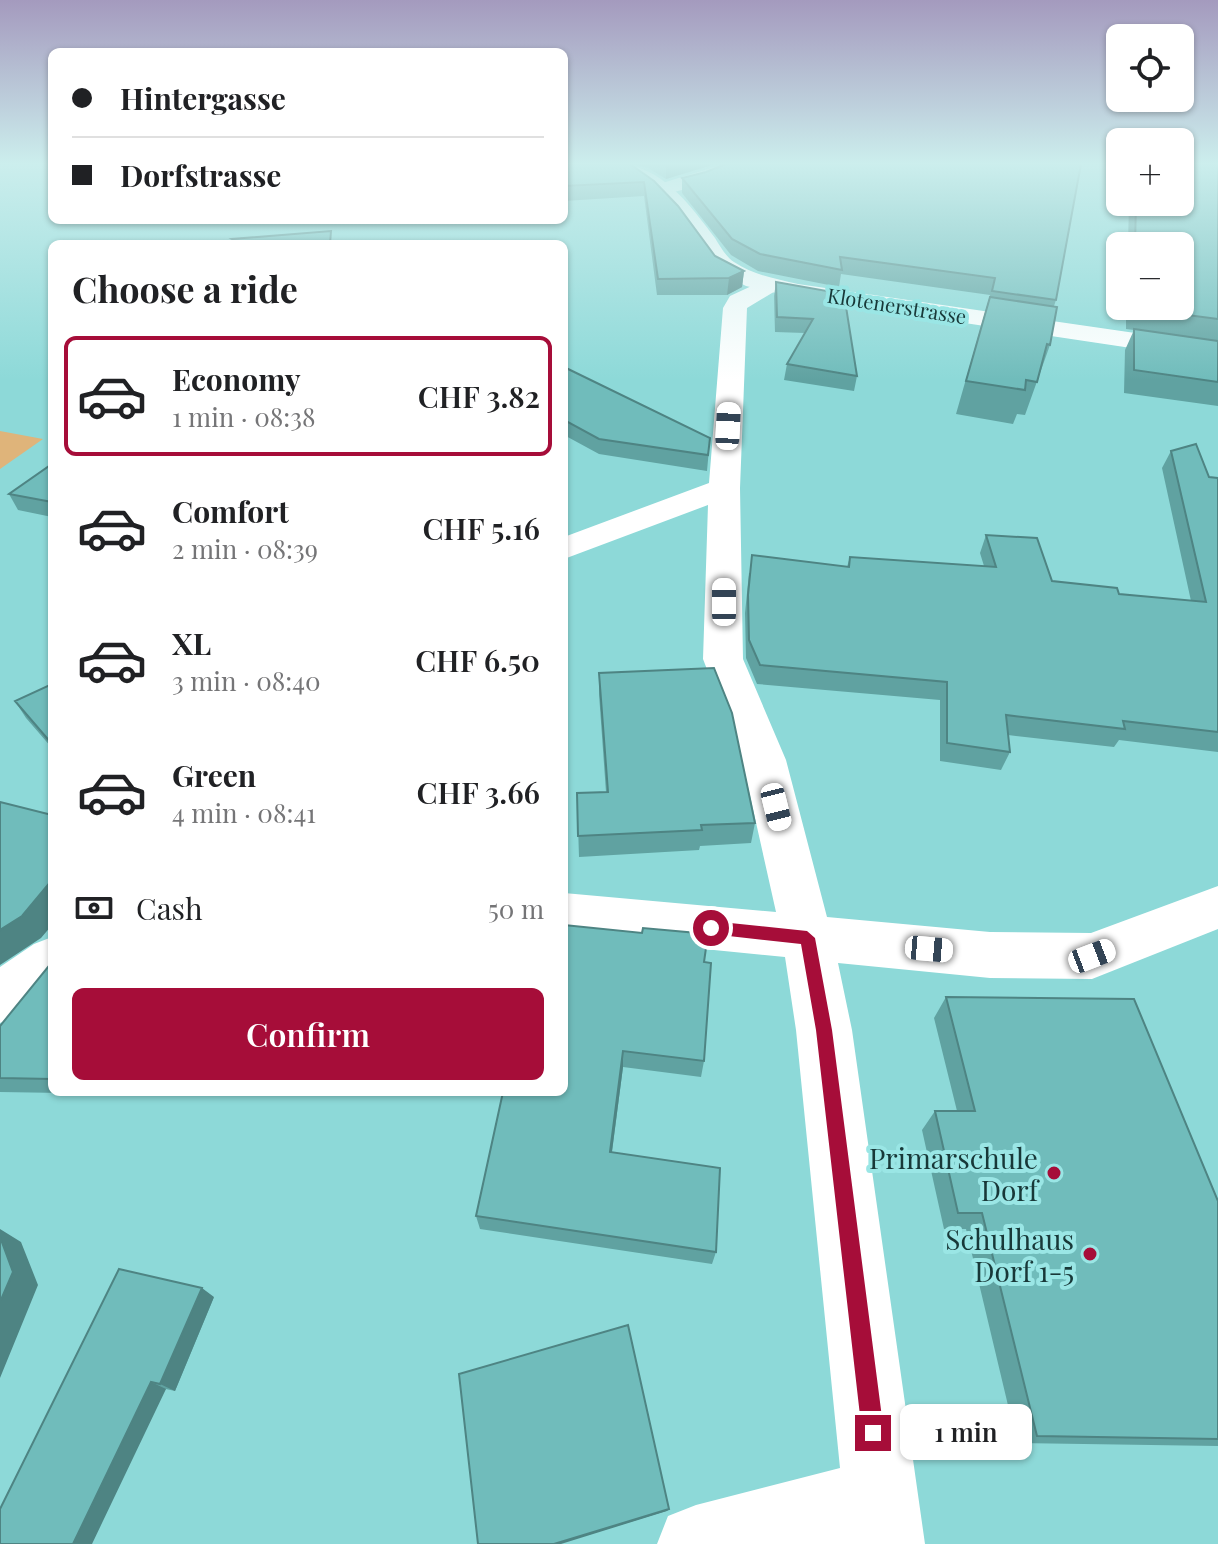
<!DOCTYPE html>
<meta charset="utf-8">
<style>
:root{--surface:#fff;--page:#f6f6f6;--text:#202124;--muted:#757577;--line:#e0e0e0;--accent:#a60d39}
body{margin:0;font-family:"Playfair Display",serif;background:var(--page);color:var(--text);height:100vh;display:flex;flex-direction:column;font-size:30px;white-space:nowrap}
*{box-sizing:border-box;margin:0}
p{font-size:26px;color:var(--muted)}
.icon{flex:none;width:44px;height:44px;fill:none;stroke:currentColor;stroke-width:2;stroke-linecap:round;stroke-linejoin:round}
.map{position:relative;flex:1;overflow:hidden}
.panel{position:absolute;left:48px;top:240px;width:520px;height:856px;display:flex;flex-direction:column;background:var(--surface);border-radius:12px;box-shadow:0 2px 6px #0004}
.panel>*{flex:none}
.top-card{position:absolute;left:48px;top:48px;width:520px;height:176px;border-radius:12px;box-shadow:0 2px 6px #0004;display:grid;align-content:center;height:176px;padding:0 24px;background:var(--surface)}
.buttons{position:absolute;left:1106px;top:24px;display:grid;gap:16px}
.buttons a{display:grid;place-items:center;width:88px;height:88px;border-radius:12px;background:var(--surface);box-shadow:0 2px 6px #0004;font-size:40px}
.end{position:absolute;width:36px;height:36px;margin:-18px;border:10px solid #a60d39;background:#fff;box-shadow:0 0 0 4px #fff}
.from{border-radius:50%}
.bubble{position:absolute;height:56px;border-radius:12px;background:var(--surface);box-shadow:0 2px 6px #0004;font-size:26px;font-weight:600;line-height:56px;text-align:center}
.car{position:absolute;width:24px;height:48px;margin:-24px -12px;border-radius:10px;box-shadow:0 0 6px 2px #0007;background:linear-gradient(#fff 24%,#345 0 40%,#fff 0 76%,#345 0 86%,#fff 0)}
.top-card b{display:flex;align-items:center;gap:28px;height:76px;font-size:30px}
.top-card b+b{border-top:2px solid var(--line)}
.top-card i{width:20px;height:20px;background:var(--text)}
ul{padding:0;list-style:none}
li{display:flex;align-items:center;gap:24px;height:120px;margin:0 16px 12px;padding:0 8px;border:4px solid transparent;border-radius:12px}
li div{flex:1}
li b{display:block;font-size:30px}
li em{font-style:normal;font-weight:600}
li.on{border-color:var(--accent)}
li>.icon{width:72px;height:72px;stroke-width:1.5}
h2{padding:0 24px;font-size:36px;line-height:96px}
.pay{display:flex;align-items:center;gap:20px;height:88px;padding:0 24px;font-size:30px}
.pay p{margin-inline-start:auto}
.action{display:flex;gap:16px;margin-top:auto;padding:16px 24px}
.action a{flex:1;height:92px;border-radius:12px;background:var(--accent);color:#fff;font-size:32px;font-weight:600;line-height:92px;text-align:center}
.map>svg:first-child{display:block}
</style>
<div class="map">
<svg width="1218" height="1544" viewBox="0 0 1218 1544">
<rect width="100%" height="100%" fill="#8dd9d8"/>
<!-- green -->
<path fill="#dfb47a" d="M0 431 43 439 0 469Z"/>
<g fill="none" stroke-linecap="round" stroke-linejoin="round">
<!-- street -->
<path fill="#fff" fill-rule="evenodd" d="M724 164H748L704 184 663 195 654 189 656 185Z
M769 278 777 280 780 285 777 290 747 308 740 488 743 659 786 760 827 917 990 932 1091 933 1218 886V929L1092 979 990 978 838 963 852 1030 925 1544H657L668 1516 696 1505 840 1468 796 1030 785 957 564 935V893L776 912 742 760 703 659 708 505 564 559V537L709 483 723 308 730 296Z
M52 937V990L19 1015 0 1023V967L34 944Z"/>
<!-- secondary -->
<path fill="#fff" fill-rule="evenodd" d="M616 164C661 164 690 205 715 238 720 246 726 257 734 262 753 275 776 279 798 284L1218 345V361L798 298 746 286 716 271 680 219 656 193Z"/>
</g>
<!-- wall -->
<path fill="#60a2a1" d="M564 164H715L666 179 648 168 631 164 715 256 744 271 742 287 727 295H657L644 196 564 201Z
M1218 164V406L1124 393 1125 350 1134 330 1126 329V306H1180V246H1128L1129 202H1180L1186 167Z
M706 172 1056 300 1054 306 1050 345 1025 415 1017 414 1013 424 956 414 990 295 841 274 839 287 758 271 731 255 682 193V178Z
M776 282 844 294 857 376 854 391 784 380 787 364 805 333 775 332 774 296Z
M564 367 710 438 707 471 599 454 564 435Z
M1171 451 1209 477 1218 478V752L1119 740 1114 747 1008 735 1010 752 1001 770 940 761V700L757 684 746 658 745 613 749 573 847 567 850 557 984 566 980 553 986 535 1052 581 1119 594 1191 601 1162 468Z
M52 464V517L18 510 9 494Z
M599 673 755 823 751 843 700 846 699 850 579 857 577 793 606 792 599 694Z
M52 684V748L26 718 15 701Z
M52 962V1092H126L125 1094 0 1092V1026Z
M704 962V1061L701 1077 623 1067 612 1152 716 1252 712 1264 480 1229 476 1216Z
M946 997 1218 1201V1446L1017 1443 966 1229H944L922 1130 935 1111H957L934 1018Z
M214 1297 175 1391 166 1389 0 1544Z"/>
<!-- shaded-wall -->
<path fill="#4e8483" d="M670 164H715L666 179V165Z
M744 271 742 287 727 295 729 278Z
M52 880V925L41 938 0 965V930Z
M623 1051V1067L610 1166V1152Z
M0 1229 21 1242 38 1285 0 1378Z
M202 1288 214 1297 175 1391 160 1384Z
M151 1382 166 1389 92 1544H73Z
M669 1509 667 1511 561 1544H554Z"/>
<!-- building -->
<path fill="#70bcbb" stroke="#4e8483" stroke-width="2" d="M564 164H630L654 181 678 206 715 256 744 271 729 278 658 279 644 182 564 186Z
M726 164H1081L1056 300 992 291 995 278 840 257 842 270 760 254 732 239 682 178 706 172Z
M1180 164H1186V167L1192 164H1218V319L1134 308V306H1180V246H1135L1136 202H1180Z
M331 231 330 244H242L232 239Z
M776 282 844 294 857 376 787 364 813 319 777 317Z
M990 297 1057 307 1050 345 1047 344 1037 382 1026 380 1025 390 966 381Z
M1134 329 1218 341V382L1134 370Z
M564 367 710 438 708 455 599 439 564 420Z
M1196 444 1209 477 1218 478V732L1123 721 1125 729 1006 715 1010 752 947 743V682L760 665 749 640 748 595 752 555 849 567 850 557 996 567 986 535 1037 538 1052 581 1117 588 1119 594 1206 602 1171 451Z
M52 464V502L9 494Z
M714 668 732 713 755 823 701 825 702 830 578 836 577 793 608 792 599 673Z
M52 684V744L15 701Z
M0 802 52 815V880L22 916 0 930Z
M564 925 642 933 643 928 708 934 704 962 711 963 704 1061 623 1051 610 1152 720 1168 716 1252 476 1216 503 1092H564Z
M52 962V1079L0 1078V1026Z
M946 997 1134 999 1218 1201V1439L1037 1436 982 1213H958L935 1111H975Z
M0 1237 13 1272 0 1302Z
M119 1269 202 1288 160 1384 151 1382 73 1544H0V1509Z
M628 1325 669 1509 554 1544H478L459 1374Z"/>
<!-- sky -->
<linearGradient id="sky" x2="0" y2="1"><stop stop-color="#a49abe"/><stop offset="0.43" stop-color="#cceeed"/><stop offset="1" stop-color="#cceeed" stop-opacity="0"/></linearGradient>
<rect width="1218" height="380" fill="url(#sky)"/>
<!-- route -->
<path fill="#a60d39" d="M711 921 807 931 815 938 832 1030 884 1433 881 1441 873 1444 866 1441 862 1433 816 1030 801 944 711 934 703 928Z"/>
<!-- markers -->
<g fill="#a60d39" stroke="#9ae6e5" stroke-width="3">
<circle cx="1054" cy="1173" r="8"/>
<circle cx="1090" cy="1254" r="8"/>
</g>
<g text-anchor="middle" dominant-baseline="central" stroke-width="8" stroke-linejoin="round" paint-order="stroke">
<!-- far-street labels -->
<g font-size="20" fill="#183838" stroke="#9ae6e5">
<text transform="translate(897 305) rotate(9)">Klotenerstrasse</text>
</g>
<!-- near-poi labels -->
<g font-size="28" fill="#183838" stroke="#9ae6e5" text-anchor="end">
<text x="1038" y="1157">Primarschule<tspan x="1038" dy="32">Dorf</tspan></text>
<text x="1074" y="1238">Schulhaus<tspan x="1074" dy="32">Dorf 1-5</tspan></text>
</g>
</g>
</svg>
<div class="buttons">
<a><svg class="icon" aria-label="locate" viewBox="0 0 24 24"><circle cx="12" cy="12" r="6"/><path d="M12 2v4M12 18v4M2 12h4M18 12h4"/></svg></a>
<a>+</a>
<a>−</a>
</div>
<i class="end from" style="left:711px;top:928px"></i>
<i class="end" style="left:873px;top:1433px"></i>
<div class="bubble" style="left:900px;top:1404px;width:132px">1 min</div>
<i class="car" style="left:728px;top:426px;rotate:3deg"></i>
<i class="car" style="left:724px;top:602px;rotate:0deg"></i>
<i class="car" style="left:776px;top:807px;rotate:166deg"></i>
<i class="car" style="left:929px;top:949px;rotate:95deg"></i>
<i class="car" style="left:1092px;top:956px;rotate:69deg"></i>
<div class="top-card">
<b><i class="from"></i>Hintergasse</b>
<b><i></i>Dorfstrasse</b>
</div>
<section class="panel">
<h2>Choose a ride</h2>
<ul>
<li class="on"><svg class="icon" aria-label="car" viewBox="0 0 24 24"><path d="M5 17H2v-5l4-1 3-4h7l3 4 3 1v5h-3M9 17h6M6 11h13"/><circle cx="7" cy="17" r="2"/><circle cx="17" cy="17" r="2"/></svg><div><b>Economy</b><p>1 min · 08:38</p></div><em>CHF 3.82</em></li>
<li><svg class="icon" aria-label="car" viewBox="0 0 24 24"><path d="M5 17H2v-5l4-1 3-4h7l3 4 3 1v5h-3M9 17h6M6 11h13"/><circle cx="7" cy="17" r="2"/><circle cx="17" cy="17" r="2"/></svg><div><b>Comfort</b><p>2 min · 08:39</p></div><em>CHF 5.16</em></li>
<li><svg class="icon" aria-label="car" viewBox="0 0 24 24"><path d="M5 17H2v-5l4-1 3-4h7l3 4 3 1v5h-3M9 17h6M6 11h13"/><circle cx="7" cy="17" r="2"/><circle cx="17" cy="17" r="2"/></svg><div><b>XL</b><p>3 min · 08:40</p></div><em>CHF 6.50</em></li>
<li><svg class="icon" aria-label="car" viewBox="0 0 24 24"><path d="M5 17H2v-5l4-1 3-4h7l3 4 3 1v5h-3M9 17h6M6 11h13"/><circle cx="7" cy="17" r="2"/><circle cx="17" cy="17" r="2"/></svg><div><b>Green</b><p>4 min · 08:41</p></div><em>CHF 3.66</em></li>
</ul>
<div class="pay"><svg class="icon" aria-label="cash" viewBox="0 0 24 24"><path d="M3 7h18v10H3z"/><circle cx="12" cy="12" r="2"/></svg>Cash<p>50 m</p></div>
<div class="action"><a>Confirm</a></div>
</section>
</div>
